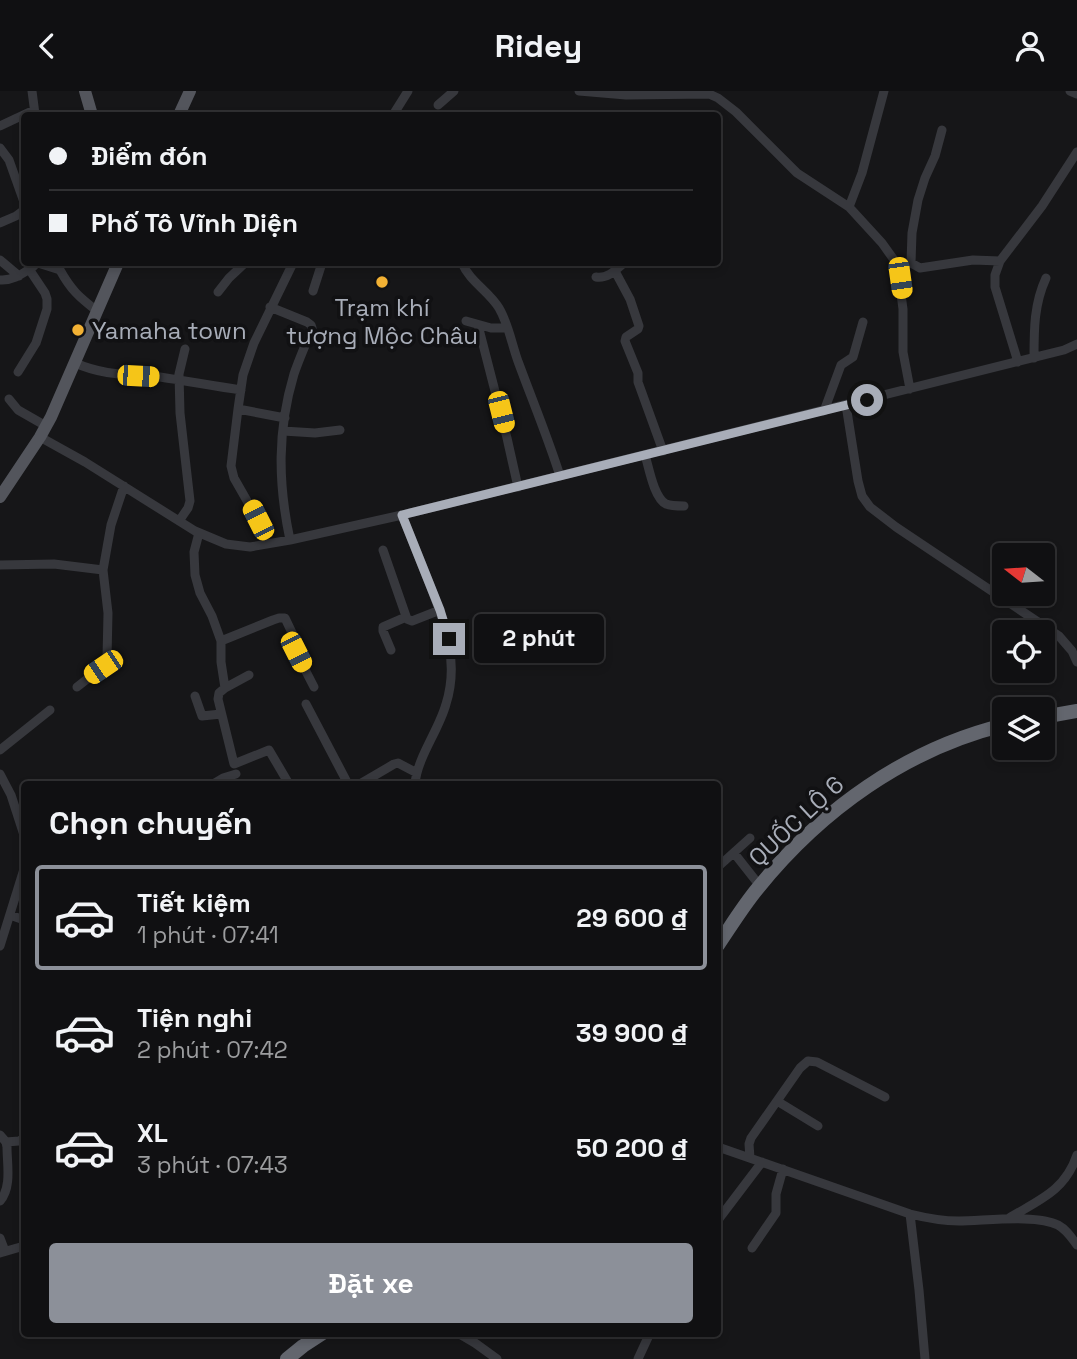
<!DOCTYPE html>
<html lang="vi">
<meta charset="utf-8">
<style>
:root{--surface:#101012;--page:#1e1e20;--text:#f1f3f6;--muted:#9c9d9f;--line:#303032;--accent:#8c9099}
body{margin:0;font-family:"Space Grotesk",sans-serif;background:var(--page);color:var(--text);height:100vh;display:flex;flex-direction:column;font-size:26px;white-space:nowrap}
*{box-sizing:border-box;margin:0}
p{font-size:23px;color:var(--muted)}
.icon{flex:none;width:38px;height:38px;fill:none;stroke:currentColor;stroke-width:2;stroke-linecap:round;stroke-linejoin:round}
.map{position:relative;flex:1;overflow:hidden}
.drawer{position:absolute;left:21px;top:690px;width:700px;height:556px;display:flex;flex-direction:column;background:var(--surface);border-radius:7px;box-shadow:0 4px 10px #0003,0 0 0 2px var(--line)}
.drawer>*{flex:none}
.top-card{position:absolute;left:21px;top:21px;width:700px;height:154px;border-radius:7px;box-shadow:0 4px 10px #0003,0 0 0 2px var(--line);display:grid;align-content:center;height:154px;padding:0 28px;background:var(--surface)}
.needle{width:46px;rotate:287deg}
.buttons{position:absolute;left:992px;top:452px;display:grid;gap:14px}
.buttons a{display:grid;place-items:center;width:63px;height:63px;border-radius:7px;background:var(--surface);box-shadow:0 4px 10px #0003,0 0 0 2px var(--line);font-size:35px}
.end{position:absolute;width:32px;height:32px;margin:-16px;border:9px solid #a8adb8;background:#111;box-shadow:0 0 0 4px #111}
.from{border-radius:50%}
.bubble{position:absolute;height:49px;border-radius:7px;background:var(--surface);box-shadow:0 4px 10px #0003,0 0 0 2px var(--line);font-size:23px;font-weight:800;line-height:49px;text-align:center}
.car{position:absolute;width:21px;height:42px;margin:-21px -10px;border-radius:9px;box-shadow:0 0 5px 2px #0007;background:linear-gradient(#f5c518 24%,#345 0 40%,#f5c518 0 76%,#345 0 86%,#f5c518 0)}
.top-card b{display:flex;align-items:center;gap:24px;height:66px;font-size:26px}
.top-card b+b{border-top:2px solid var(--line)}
.top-card i{width:18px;height:18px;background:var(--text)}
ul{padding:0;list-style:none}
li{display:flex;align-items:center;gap:21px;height:105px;margin:0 14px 10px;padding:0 14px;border:4px solid transparent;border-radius:7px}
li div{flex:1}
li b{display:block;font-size:26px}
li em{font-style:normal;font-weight:800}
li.active{border-color:var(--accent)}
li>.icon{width:63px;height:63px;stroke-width:1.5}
h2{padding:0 28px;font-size:32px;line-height:84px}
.button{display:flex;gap:14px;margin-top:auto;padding:14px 28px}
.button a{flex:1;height:80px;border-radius:7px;background:var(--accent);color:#fff;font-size:28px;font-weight:800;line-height:80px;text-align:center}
header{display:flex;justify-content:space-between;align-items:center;height:91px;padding:0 28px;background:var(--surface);font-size:32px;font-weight:800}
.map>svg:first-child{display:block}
</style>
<header><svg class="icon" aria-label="back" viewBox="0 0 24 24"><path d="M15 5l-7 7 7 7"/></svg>Ridey<svg class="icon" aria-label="person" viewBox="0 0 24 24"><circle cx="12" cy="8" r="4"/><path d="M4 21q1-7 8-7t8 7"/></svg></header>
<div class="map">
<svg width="1077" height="1268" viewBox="0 0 1077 1268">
<rect width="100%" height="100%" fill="#161618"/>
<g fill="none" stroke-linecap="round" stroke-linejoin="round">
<!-- minor -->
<path stroke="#37383d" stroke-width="9" d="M32 0 35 23
M579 0 626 4 709 3 718 7 736 21 797 82 849 116 882 152 897 173 903 218V261L910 298
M1070 0 1077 3
M438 14 454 0
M393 24 408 0
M0 35 34 19
M0 57 9 69 24 111
M849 116 862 82 884 0
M0 132 16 125 24 119
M0 169 19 185
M38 172 60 179C71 199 79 206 97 220
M462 172C470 191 489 200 499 217 509 234 512 255 519 273 533 311 548 347 560 385
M911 172 912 142 918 109 925 87 935 65 942 39
M897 173 911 172 920 177 973 169 1000 170
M615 180 630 208 639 235 638 238 626 246 625 250 638 282V291L663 360
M596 186C607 188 616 179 624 172
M0 189C14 190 23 182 34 175
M313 200 322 172
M218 201 229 187 245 172
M270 216 307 231 311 234 312 237C306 253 299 268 294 283 277 340 278 392 290 449
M466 230 491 237H507
M478 234 507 347 518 396
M1034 267C1034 238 1034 213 1046 187
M1018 271 995 196V184L1000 170 1042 115 1077 61
M75 272C105 285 128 283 160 286 187 290 214 295 241 299
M18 281 36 252 47 218V208L45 202 29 178
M9 308 18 319 46 335
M846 314 858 390 862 405 870 416 896 436 1059 545 1072 560 1077 571
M238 318 285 327
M824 320 841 274 853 266 863 231
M283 340 315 342 340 339
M40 346 85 371 195 440 226 453 250 456 290 449 402 424 1064 259 1077 253
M645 364C649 377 654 407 666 413 671 415 678 415 684 415
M402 424C411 446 419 467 428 489 444 530 460 569 446 613 439 639 417 667 415 693
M258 429 234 387 231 375 238 318 243 284 254 252 293 172
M179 430 188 417 190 410 180 322 179 283 185 258
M199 442 194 461 195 484 200 502 212 525 221 550V571L225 597 219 602 218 608 234 673 269 659 289 693
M383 459 407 528 412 530 440 519
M0 474 54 473 103 479
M221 550 273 529 279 527H285L295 548 296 561 314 596
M391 559 383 540V536L406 526
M77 596 105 574 107 567 108 522 103 479 111 434 124 395
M225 597 249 584
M195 605 202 625 221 623
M306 613 348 693
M0 659 50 619
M0 683 11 704 24 744
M213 693 223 687 236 683
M360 693 394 673 398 672 417 682
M734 762 760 795
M720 774 750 747
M10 824 24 829
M0 855 24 778
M777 1010 818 1035
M0 1044 6 1051 7 1056C7 1073 12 1096 0 1110
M6 1051 19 1050 24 1047
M718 1056 910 1123C926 1127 942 1130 959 1130 984 1130 1037 1123 1058 1134 1067 1139 1071 1146 1077 1154
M750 1067 749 1053 751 1047 800 977 808 970 817 971 885 1006
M910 1123 919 1199 925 1268
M1009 1127C1039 1109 1065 1100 1077 1064
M718 1129 762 1071
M0 1147 5 1160
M752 1157 776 1122V1103L783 1078
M0 1162 24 1155
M458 1242 475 1252 497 1268
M638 1268 650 1242"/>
<!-- major -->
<path stroke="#53555c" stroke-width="12" d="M85 0 92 24
M179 24 190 0
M0 406 40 346 51 326 118 172"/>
<!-- highway -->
<path stroke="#63666e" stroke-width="14" d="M1043 626 1077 620
M718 854C731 835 743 815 758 797 821 719 906 658 1004 634
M287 1268 303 1255 323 1242"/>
</g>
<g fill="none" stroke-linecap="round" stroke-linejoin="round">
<!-- route -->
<path stroke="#a8adb8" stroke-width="9" d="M449 548 440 519 402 424 867 309"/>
</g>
<!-- markers -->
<g fill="#f2b134" stroke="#111113" stroke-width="2.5">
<circle cx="382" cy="191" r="7"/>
<circle cx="78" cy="239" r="7"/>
</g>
<g text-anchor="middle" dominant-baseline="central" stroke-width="7" stroke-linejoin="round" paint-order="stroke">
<!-- poi labels -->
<g font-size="24" fill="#a8adb8" stroke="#111113">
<text x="382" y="216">Trạm khí<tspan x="382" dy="28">tượng Mộc Châu</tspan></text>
<text x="92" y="239" text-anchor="start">Yamaha town</text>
</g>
<!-- street labels -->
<g font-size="24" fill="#a8adb8" stroke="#111113">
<text transform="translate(796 730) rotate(-43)">QUỐC LỘ 6</text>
</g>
</g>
</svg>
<div class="buttons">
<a><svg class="needle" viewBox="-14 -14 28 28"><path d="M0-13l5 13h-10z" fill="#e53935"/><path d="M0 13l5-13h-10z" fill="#9c9d9f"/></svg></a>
<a><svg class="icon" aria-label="locate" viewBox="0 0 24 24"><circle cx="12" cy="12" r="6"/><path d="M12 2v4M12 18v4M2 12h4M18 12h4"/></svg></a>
<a><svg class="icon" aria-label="layers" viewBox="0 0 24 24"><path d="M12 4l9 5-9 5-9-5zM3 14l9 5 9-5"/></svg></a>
</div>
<i class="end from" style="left:867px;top:309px"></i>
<i class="end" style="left:449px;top:548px"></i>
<div class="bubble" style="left:474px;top:523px;width:130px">2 phút</div>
<i class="car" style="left:900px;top:187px;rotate:172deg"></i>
<i class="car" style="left:138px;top:285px;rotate:93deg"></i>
<i class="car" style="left:501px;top:321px;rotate:166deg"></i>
<i class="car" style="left:258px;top:429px;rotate:333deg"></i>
<i class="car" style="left:296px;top:561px;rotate:153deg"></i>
<i class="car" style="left:103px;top:576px;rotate:236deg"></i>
<div class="top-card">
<b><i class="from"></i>Điểm đón</b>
<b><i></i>Phố Tô Vĩnh Diện</b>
</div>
<section class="drawer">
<h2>Chọn chuyến</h2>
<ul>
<li class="active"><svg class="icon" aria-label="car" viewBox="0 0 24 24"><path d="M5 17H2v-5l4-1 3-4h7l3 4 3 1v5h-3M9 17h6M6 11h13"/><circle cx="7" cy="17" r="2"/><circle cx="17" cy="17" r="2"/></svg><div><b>Tiết kiệm</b><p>1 phút · 07:41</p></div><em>29 600 ₫</em></li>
<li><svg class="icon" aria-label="car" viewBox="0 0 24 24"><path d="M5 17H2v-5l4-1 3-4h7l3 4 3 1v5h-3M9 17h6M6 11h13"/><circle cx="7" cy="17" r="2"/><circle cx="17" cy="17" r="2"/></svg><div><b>Tiện nghi</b><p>2 phút · 07:42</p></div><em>39 900 ₫</em></li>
<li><svg class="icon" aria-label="car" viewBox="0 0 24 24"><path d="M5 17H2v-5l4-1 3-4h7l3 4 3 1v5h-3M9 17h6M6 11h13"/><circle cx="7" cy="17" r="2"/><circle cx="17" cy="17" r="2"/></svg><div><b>XL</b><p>3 phút · 07:43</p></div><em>50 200 ₫</em></li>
</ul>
<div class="button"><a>Đặt xe</a></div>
</section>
</div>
